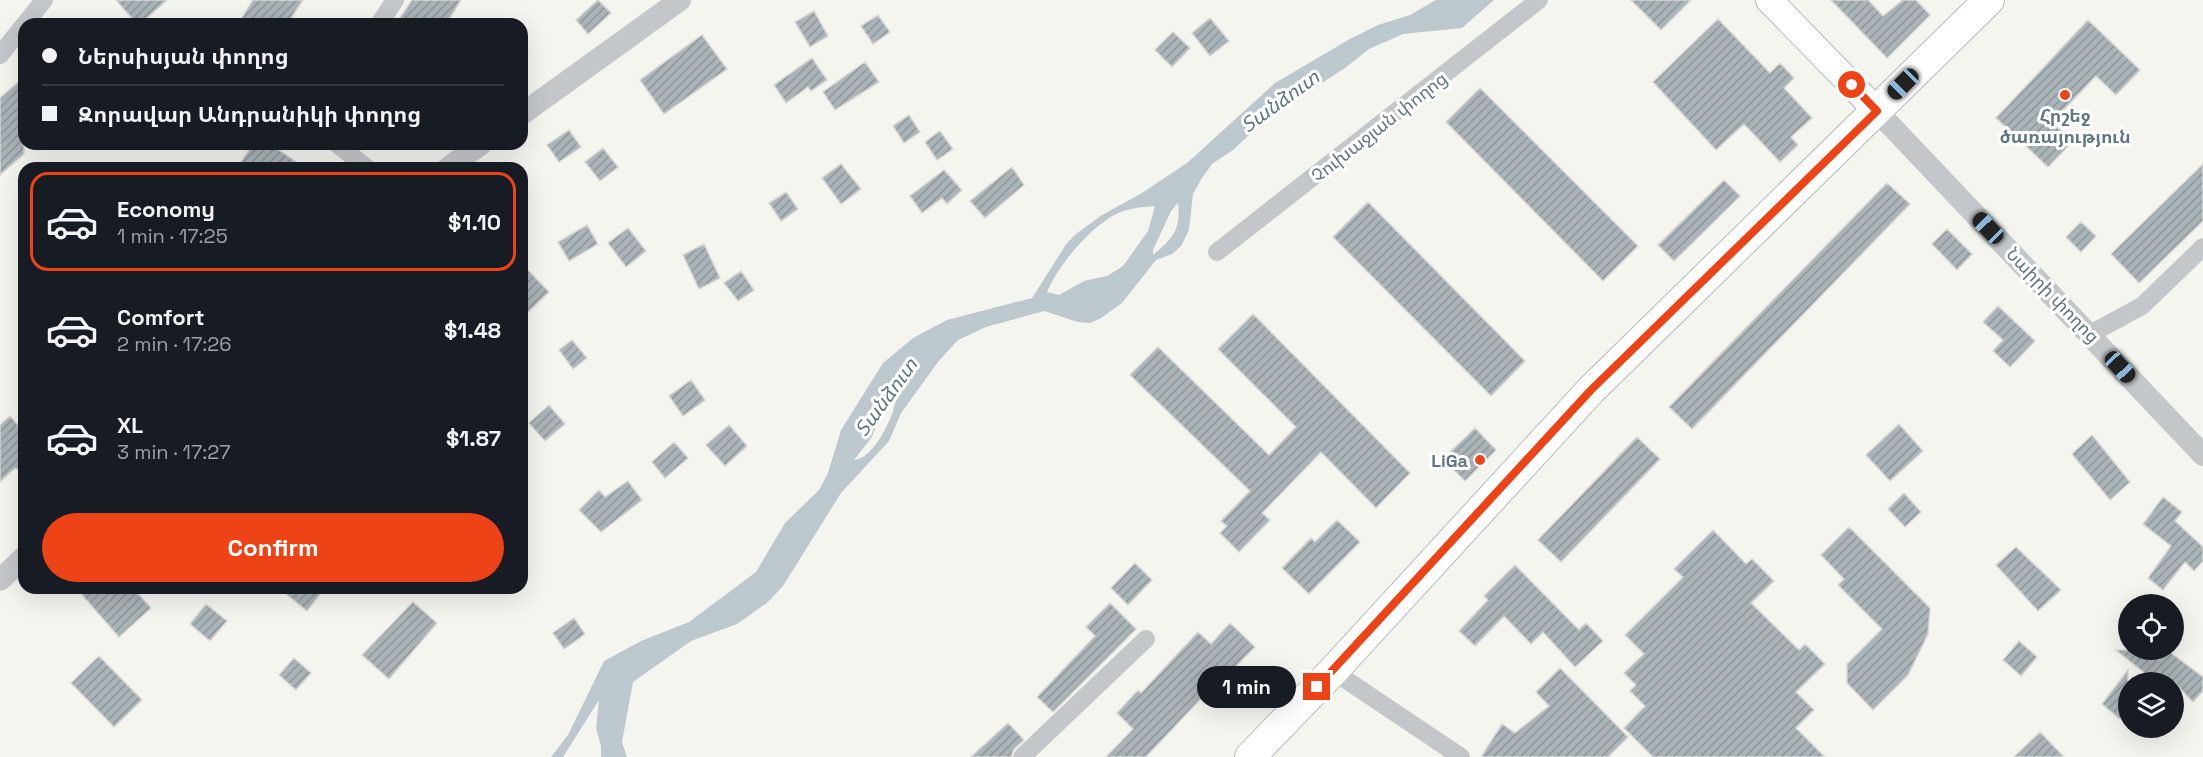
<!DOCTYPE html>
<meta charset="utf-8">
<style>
:root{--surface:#171b24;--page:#20242c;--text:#f1f3f6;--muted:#9ea1a6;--line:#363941;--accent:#ee4317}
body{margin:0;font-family:"Space Grotesk","Noto Sans Armenian",sans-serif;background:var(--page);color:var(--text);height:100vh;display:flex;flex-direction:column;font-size:22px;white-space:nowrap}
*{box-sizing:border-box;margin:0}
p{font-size:20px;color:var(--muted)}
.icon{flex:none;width:33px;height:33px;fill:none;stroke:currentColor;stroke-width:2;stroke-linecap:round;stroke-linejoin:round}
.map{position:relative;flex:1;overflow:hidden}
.panel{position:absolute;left:18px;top:162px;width:510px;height:432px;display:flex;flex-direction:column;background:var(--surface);border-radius:18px;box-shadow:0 6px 24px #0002}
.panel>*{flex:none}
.banner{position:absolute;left:18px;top:18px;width:510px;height:132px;border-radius:18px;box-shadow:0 6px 24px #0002;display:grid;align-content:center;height:132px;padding:0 24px;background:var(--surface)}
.fabs{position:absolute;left:2118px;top:594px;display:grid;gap:12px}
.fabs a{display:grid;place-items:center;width:66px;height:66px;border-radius:50%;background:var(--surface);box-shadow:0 6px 24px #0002;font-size:30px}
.end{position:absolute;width:27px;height:27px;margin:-14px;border:8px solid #ee4317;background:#fff;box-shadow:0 0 0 3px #fff}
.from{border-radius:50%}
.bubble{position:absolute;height:42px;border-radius:21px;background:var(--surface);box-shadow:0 6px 24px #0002;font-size:20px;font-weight:800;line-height:42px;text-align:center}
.car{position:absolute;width:18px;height:36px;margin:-18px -9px;border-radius:8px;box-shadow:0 0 4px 2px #0007;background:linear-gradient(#222 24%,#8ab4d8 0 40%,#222 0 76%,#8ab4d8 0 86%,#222 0)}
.banner b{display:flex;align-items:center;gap:21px;height:57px;font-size:22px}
.banner b+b{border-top:2px solid var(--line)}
.banner i{width:15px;height:15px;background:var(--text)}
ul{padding:10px 0 0;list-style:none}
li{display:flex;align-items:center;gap:18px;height:99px;margin:0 12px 9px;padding:0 12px;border:3px solid transparent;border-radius:18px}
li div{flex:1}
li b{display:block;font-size:22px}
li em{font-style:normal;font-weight:800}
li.current{border-color:var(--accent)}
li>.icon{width:54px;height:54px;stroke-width:1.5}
.primary-button{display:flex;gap:12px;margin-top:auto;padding:12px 24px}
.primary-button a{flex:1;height:69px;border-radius:36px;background:var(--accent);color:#fff;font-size:24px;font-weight:800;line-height:69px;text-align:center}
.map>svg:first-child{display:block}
</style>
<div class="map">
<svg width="2203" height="757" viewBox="0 0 2203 757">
<defs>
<pattern id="building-hatch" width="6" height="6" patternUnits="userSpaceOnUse" patternTransform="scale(1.5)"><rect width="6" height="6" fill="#aab3b7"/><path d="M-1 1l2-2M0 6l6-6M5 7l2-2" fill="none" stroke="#8e969a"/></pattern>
</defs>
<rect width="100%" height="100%" fill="#f5f5f0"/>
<!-- water -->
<path fill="#bcc8cd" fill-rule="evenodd" d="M1436 0H1494L1462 28 1403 34 1369 49 1345 68 1265 120 1233 150 1212 164 1202 178 1193 194 1189 230 1181 246 1172 254 1156 260 1122 303 1101 318 1090 323 1078 322 1044 311 986 327 958 340 938 362 901 413 889 441 841 493 783 586 767 603 737 624 691 641 633 682 622 742 627 757H601V746L596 728 599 700 563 757H551L568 735 604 661 641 641 689 622 756 572 785 523 819 490 828 473 841 430 883 363 913 338 947 320 1032 298 1067 243 1076 234 1102 215 1142 193 1187 163 1275 83 1350 39 1378 25 1410 15ZM1178 203C1181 230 1173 238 1153 255V250L1171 211ZM1155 206 1148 231 1123 266 1107 276 1084 281 1059 295 1047 292C1059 264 1091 226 1118 213 1130 208 1143 207 1155 206ZM896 398C895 415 873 460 854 460L872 437 883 407Z"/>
<!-- building -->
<path fill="url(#building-hatch)" stroke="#d6d6d3" stroke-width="1.5" d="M116 0H167L140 24H137Z
M253 0H303L287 24H238Z
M412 0H461L446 24H396Z
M598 0 611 13 588 34 576 20Z
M1631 0H1691L1661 30Z
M1831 0H1868L1883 16 1903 0H1916L1930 15 1887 58Z
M814 11 828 36 810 47 795 22Z
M878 15 890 32 873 44 861 26Z
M1210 18 1229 41 1210 56 1192 33Z
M1718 19 1770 73 1780 63 1794 78 1784 88 1812 118 1791 137 1798 145 1780 162 1744 124 1716 150 1653 82Z
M2088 20 2140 70 2116 95 2096 76 2052 122 2072 142 2048 167 1996 118Z
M1173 32 1190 48 1172 67 1155 50Z
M702 35 727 69 664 114 640 80Z
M812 58 827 80 811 91 808 87 786 103 774 85Z
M865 62 879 82 835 110 823 92Z
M24 77V154L0 175V98Z
M1480 88 1638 246 1603 281 1446 122Z
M909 115 920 132 904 143 893 126Z
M569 130 581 147 559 162 547 145Z
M940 131 953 149 937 160 925 142Z
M253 144H270L305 168H237Z
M603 148 618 167 600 181 585 162Z
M841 164 861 189 841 204 822 178Z
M2203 164V221L2139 283 2111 254Z
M1012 167 1024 185 985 218 970 201Z
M944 170 962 190 947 204 942 198 922 213 910 196Z
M1724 180 1740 196 1674 261 1658 245Z
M1887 183 1910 204 1692 429 1669 407Z
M786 192 798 209 781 221 769 203Z
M1368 202 1525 361 1491 396 1333 237Z
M2081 222 2096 236 2081 252 2066 237Z
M587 225 598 244 569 261 558 242Z
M628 228 646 251 626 267 608 243Z
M1947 229 1972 254 1957 270 1932 244Z
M704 244 720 278 699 289 683 255Z
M522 264 549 292 522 318Z
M741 271 754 290 738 301 724 283Z
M1998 306 2035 341 2010 367 1993 351 2003 340 1983 322Z
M1253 314 1410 473 1376 508 1321 452 1262 513 1270 520 1239 552 1220 533 1227 526 1221 521 1250 491 1130 375 1158 347 1269 455 1296 427 1218 349Z
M572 340 587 358 573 369 559 350Z
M691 380 705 400 683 416 669 396Z
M549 405 565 424 545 441 529 423Z
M10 416 24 432V471L15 468 0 482V425Z
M1899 424 1923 451 1890 481 1866 455Z
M729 425 747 446 725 466 706 445Z
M1475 428 1496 450 1465 481 1443 459Z
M2092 435 2130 482 2110 500 2072 454Z
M1637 437 1660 459 1561 562 1538 540Z
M674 442 688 458 665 478 652 462Z
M628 481 642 500 601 532 579 510 599 490 605 497Z
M1904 493 1921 512 1905 527 1888 509Z
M2163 497 2182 512 2175 521 2203 547V561L2194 571 2185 562 2163 590 2148 578 2171 546 2143 524Z
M1337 520 1360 542 1309 594 1282 568 1311 538 1315 542Z
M1849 527 1930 608 1928 634 1908 675 1873 710 1847 683V664L1882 629 1838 585 1844 579 1821 555Z
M1713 530 1746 564 1752 559 1774 581 1751 603 1799 650 1805 644 1825 664 1796 692 1814 710 1796 728 1825 757H1653L1624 728 1645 706 1630 691 1636 685 1624 673 1644 654 1625 635 1683 577 1674 569Z
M2016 547 2061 590 2038 611 1996 565Z
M1135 563 1152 580 1128 605 1111 588Z
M1515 565 1579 630 1586 623 1603 641 1575 667 1543 632 1531 644 1504 616 1475 646 1459 631 1488 600 1484 596Z
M76 588H133L151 608 119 637Z
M279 588H325L307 611Z
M413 602 437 623 389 679 362 655Z
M1110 603 1136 629 1053 712 1037 697 1095 636 1086 627Z
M206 604 227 621 210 641 190 624Z
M574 618 585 634 564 649 553 633Z
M1230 623 1255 647 1213 689 1211 688 1146 757H1106L1133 729 1117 713 1138 690 1141 693 1198 632 1211 644Z
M2019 641 2037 657 2021 676 2003 660Z
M2116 650H2146L2158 660 2167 650 2203 677V691L2193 702 2174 682H2156Z
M99 656 142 700 114 727 71 683Z
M294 658 311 673 296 690 279 675Z
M1560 668 1628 737 1608 757H1481L1502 724 1515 733 1549 706 1536 692Z
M2128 670V708L2120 719 2102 704Z
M1008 723 1024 740 1014 749 1011 757H971Z
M2040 732 2064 757H2014Z"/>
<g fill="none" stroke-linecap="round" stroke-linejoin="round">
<defs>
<path id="secondary" d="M1769 0 1877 111"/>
<path id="trunk" d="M1250 757 1333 671 1591 390 1989 0"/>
</defs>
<!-- secondary casing -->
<use href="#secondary" stroke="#b3b9bd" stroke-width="28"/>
<!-- trunk casing -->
<use href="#trunk" stroke="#b6b9bc" stroke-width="32"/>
<!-- minor -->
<path stroke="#c4c7ca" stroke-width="18" d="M25 24 44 0
M379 24 395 0
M0 55 24 25
M337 144 367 168
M1217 252 1539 0
M2090 334 2142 306 2203 247
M1333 671 1461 757
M1022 757 1146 639"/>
<!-- tertiary -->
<path stroke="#c4c7ca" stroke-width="22" d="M1877 111 2203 455
M522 114 680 0
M448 168 481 144
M0 580 24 557"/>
<!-- secondary -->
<use href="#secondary" stroke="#fff" stroke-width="26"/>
<!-- trunk -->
<use href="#trunk" stroke="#fff" stroke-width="30"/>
</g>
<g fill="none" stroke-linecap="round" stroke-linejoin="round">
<!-- route -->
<path stroke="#ee4317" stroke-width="8" d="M1317 687 1591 390 1877 111 1852 85"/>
</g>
<!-- markers -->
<g fill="#ee4317" stroke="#fff" stroke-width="2">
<circle cx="2065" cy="95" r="6"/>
<circle cx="1480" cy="460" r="6"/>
</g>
<g text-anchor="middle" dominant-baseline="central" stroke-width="6" stroke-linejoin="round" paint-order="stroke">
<!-- poi labels -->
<g font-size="18" font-weight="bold" fill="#627583" stroke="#fff">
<text x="2065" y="115">Հրշեջ<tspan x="2065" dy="21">ծառայություն</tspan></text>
<text x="1468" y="460" text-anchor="end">LiGa</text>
</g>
<!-- street labels -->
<g font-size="18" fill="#627583" stroke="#fff">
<text transform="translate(1379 127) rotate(-38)">Չուխաջյան փողոց</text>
<text transform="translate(2053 295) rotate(46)">Նաիրի փողոց</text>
</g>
<!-- water labels -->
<g font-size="20" font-style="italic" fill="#5d7881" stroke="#fff">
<text transform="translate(1280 101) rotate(-36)">Տանձուտ</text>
<text transform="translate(886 397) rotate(-54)">Տանձուտ</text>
</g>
</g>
</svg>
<div class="fabs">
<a><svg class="icon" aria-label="locate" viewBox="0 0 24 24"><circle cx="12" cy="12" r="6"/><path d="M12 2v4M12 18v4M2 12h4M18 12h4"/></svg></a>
<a><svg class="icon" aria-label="layers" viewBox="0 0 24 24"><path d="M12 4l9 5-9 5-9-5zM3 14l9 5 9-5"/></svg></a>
</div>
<i class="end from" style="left:1852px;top:85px"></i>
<i class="end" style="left:1317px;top:687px"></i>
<div class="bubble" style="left:1197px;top:666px;width:99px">1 min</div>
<i class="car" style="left:1903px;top:84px;rotate:225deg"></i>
<i class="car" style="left:1988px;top:228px;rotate:316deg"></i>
<i class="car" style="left:2120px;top:367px;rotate:137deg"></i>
<div class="banner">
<b><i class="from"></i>Ներսիսյան փողոց</b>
<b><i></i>Զորավար Անդրանիկի փողոց</b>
</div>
<section class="panel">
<ul>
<li class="current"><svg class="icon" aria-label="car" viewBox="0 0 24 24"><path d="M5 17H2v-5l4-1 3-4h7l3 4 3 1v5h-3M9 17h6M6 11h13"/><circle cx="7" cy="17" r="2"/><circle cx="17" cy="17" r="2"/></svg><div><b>Economy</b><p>1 min · 17:25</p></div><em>$1.10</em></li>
<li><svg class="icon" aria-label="car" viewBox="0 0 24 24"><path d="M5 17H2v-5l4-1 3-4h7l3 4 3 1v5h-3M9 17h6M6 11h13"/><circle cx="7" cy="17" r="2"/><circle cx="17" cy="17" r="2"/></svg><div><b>Comfort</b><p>2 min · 17:26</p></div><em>$1.48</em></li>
<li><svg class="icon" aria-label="car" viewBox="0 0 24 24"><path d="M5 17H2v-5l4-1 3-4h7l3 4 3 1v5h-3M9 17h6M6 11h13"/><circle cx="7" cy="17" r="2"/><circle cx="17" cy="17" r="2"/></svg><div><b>XL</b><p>3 min · 17:27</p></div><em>$1.87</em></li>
</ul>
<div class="primary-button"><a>Confirm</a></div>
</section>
</div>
